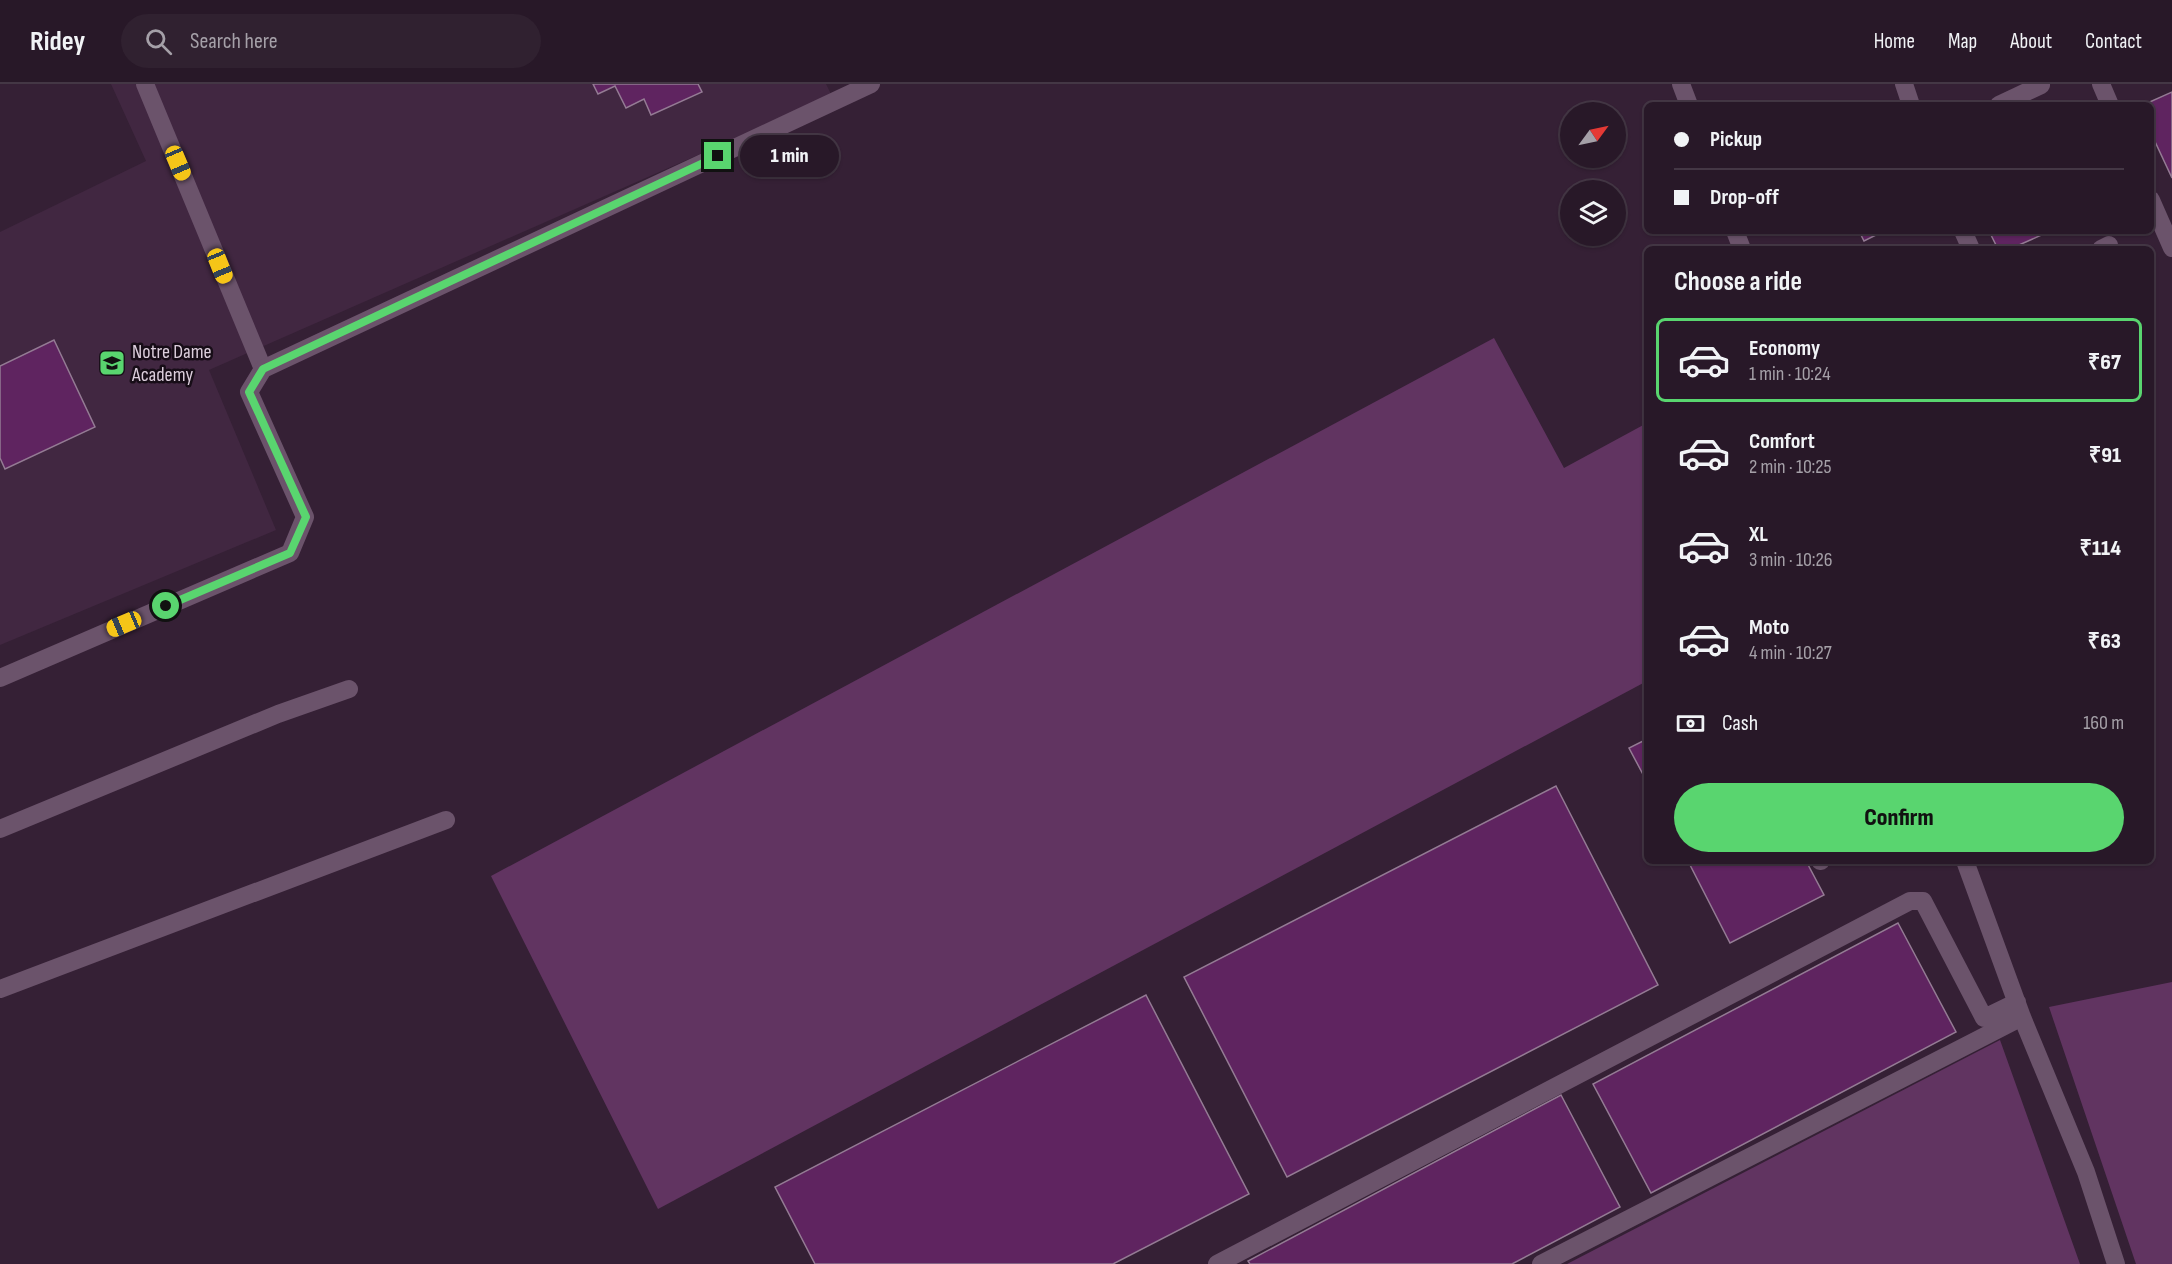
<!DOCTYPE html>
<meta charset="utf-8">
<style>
:root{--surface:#281828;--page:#302130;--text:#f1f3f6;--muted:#a5a0a8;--line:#443745;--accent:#59d56f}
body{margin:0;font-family:"Sofia Sans Condensed",sans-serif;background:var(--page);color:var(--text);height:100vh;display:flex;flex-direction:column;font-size:22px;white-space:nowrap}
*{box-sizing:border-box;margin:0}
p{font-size:20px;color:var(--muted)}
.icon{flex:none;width:33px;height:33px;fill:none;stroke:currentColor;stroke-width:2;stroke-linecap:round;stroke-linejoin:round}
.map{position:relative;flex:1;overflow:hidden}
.details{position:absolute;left:1644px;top:162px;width:510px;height:618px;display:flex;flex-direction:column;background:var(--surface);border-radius:9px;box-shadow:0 2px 4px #0004,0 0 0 2px var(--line)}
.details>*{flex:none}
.guide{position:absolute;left:1644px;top:18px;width:510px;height:132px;border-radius:9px;box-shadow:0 2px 4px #0004,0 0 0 2px var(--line);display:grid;align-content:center;height:132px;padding:0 30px;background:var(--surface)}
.needle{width:39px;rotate:57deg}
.controls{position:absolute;left:1560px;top:18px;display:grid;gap:12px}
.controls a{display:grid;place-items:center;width:66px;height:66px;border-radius:50%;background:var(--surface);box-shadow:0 2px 4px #0004,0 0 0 2px var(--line);font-size:30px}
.end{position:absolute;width:27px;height:27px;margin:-14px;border:8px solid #59d56f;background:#111;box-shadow:0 0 0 3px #111}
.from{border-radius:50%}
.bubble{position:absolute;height:42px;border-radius:21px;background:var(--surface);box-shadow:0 2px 4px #0004,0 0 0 2px var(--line);font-size:20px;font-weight:800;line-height:42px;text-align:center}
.car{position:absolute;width:18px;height:36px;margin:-18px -9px;border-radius:8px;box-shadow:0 0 4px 2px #0007;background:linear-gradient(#f5c518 24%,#345 0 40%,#f5c518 0 76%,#345 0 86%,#f5c518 0)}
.guide b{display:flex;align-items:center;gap:21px;height:57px;font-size:22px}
.guide b+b{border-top:2px solid var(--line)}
.guide i{width:15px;height:15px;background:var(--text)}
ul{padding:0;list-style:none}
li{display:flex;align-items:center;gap:18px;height:84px;margin:0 12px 9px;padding:0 18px;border:3px solid transparent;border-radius:9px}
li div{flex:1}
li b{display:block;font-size:22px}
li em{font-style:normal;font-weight:800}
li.current{border-color:var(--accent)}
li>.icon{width:54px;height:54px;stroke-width:1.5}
h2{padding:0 30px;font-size:27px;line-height:72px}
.pay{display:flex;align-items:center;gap:15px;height:66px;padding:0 30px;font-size:22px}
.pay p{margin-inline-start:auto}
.button{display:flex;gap:12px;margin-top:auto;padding:12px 30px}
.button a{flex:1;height:69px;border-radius:36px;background:var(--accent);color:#111;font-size:24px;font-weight:800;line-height:69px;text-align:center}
header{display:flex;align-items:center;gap:36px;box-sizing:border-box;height:84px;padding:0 30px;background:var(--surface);border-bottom:2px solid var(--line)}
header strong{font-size:28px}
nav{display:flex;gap:33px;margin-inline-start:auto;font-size:21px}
.search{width:420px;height:54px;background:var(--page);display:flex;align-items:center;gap:15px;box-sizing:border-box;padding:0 21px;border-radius:33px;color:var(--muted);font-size:22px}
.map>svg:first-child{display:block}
</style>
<header>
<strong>Ridey</strong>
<div class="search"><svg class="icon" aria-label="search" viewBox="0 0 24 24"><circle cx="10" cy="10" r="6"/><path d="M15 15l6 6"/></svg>Search here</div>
<nav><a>Home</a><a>Map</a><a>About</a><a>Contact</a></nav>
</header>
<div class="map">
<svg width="2172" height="1180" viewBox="0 0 2172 1180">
<rect width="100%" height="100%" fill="#352035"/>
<!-- built -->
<path fill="#412741" d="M111 0H826L832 12 209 286 276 446 0 561V148L146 77Z"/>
<!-- green -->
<path fill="#613461" d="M1494 254 1564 384 1647 339V597L658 1125 491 792Z
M2172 898V1180H2136L2049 923Z
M2000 956 2080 1180H1567Z"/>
<!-- building -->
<path fill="#5f2460" stroke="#947b94" stroke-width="1.5" d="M593 0H698L702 8 651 31 644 15 626 24 615 2 598 10Z
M2172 8V94L2151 49V21H2143Z
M1859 147H1884L1864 157Z
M1989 147H2046V149L2010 165H1998Z
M54 256 95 343 5 385 0 374V282Z
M1647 655V698L1629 664Z
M1556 702 1658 901 1287 1093 1184 893Z
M1688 777H1806L1824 811 1730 859Z
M1898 839 1956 948 1651 1109 1593 1000Z
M1146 911 1249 1110 1113 1180H815L775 1103Z
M1561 1011 1620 1123 1512 1180H1250L1248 1177Z"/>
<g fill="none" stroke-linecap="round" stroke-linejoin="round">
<!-- lane -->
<path stroke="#6b536b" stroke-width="18" d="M145 0 263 285"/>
<!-- street -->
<path stroke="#6b536b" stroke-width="18" d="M1681 0 1689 21
M1904 0 1911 21
M2101 0 2110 21
M1999 21 2041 1
M2151 116 2172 164
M1735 147 1742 165
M1963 147 1971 165
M2101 165 2109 161
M0 594 290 469 305 433 249 308 263 285 871 0
M0 745 278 630 349 605
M1820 777H1821
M1965 777 2022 933 2086 1088 2116 1180
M0 905 446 736
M1217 1180 1910 817H1923L1984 934 2017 918
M1541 1180 2022 933"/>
</g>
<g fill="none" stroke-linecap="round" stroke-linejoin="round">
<!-- route -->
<path stroke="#59d56f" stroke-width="8" d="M166 522 290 469 306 433 249 308 263 285 718 72"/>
</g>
<!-- icons -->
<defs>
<symbol id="school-square" viewBox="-11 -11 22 22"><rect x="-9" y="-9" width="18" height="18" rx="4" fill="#59d56f" stroke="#170d17"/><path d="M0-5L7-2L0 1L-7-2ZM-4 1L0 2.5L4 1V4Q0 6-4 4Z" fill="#111"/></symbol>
</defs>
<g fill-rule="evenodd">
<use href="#school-square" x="97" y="264" width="30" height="30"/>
</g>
<g text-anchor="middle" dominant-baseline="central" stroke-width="5" stroke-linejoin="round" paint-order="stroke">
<!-- poi labels -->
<g font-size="20" fill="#dccedc" stroke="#170d17" text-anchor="start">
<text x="132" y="268">Notre Dame<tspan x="132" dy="23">Academy</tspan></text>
</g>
</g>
</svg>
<div class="controls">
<a><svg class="needle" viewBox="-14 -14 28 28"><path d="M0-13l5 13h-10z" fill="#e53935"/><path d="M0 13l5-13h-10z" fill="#a5a0a8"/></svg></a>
<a><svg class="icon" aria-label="layers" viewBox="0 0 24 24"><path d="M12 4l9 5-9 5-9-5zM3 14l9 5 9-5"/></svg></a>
</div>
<i class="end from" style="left:166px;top:522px"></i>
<i class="end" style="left:718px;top:72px"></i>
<div class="bubble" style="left:740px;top:51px;width:99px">1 min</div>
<i class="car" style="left:178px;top:79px;rotate:157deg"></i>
<i class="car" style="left:220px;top:182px;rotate:158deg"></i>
<i class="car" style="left:124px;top:540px;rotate:247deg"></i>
<div class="guide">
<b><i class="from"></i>Pickup</b>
<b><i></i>Drop-off</b>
</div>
<section class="details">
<h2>Choose a ride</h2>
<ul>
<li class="current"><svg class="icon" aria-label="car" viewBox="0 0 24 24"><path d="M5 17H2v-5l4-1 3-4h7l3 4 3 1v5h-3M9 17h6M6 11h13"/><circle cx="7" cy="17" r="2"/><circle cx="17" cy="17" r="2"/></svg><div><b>Economy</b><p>1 min · 10:24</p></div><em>₹67</em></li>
<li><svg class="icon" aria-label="car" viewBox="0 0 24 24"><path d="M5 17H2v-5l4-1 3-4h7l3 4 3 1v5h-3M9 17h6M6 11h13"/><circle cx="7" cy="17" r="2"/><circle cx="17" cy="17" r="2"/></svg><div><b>Comfort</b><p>2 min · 10:25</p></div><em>₹91</em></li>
<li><svg class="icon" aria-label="car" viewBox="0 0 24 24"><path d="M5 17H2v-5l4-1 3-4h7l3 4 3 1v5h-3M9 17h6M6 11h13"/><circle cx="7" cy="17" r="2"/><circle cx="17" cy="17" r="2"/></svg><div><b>XL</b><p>3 min · 10:26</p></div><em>₹114</em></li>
<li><svg class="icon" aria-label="car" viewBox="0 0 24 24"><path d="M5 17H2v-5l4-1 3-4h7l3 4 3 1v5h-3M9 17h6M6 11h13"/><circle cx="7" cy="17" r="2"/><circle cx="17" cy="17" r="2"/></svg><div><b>Moto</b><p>4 min · 10:27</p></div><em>₹63</em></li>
</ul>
<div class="pay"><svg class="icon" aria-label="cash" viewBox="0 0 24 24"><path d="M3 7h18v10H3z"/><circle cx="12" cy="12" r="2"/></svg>Cash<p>160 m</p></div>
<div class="button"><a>Confirm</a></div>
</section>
</div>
